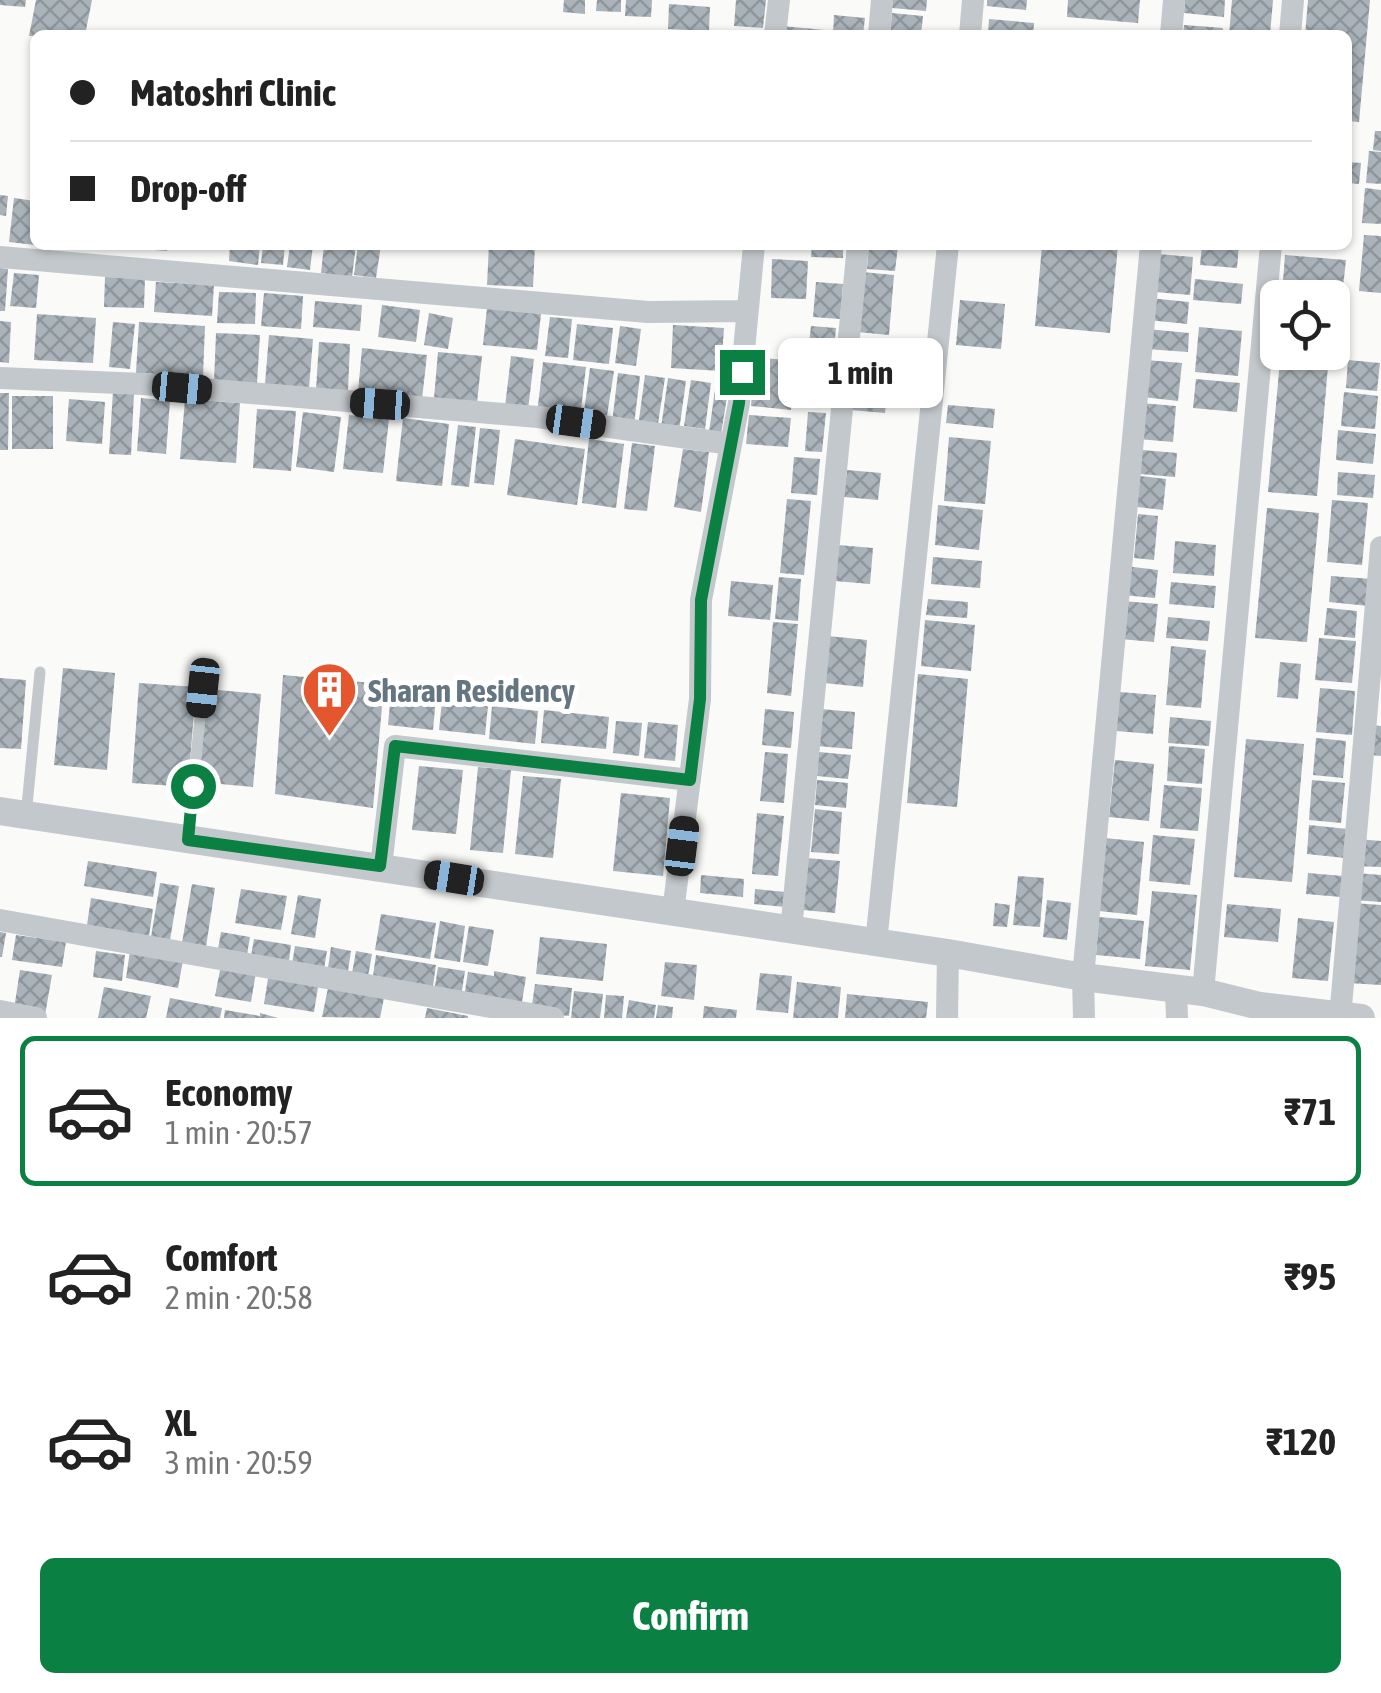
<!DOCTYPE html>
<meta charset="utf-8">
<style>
:root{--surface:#fff;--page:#f6f6f6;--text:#222;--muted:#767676;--line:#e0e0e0;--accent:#0b8043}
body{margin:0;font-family:"Asap Condensed",sans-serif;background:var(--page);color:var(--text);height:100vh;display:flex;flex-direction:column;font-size:38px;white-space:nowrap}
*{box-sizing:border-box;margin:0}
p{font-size:32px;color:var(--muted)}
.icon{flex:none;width:55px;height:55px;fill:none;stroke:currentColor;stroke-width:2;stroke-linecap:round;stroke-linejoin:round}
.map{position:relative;height:1018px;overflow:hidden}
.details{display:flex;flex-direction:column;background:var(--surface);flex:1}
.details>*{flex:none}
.banner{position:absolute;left:30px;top:30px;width:1322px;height:220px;border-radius:15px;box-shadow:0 2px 8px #0004;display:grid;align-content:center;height:220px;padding:0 40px;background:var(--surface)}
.tools{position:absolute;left:1260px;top:280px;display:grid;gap:20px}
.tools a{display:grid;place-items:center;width:90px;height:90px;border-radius:15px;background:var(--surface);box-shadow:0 2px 8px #0004;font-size:50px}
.end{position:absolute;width:45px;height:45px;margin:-22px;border:12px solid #0b8043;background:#fff;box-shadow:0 0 0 5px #fff}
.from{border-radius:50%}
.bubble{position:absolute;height:70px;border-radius:15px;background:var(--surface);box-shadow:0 2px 8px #0004;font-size:32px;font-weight:700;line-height:70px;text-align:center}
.car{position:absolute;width:30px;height:60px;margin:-30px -15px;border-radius:12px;box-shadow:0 0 8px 2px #0007;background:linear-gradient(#222 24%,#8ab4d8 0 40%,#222 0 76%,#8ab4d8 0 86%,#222 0)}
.banner b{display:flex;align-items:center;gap:35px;height:95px;font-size:38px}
.banner b+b{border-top:2px solid var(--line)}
.banner i{width:25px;height:25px;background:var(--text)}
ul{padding:18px 0 0;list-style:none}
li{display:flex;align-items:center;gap:30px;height:150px;margin:0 20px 15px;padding:0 20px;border:5px solid transparent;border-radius:15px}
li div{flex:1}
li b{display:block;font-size:38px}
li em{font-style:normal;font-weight:700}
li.on{border-color:var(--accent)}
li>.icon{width:90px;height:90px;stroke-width:1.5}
.primary-button{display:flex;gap:20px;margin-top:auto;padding:20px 40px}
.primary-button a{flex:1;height:115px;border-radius:15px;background:var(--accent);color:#fff;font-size:40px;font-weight:700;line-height:115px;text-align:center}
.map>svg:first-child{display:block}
</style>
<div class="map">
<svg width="1381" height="1018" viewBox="0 0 1381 1018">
<defs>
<pattern id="building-cross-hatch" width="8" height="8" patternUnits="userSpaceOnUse" patternTransform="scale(2.5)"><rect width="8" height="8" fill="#aab3b9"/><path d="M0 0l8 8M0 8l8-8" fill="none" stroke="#8e969c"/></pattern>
</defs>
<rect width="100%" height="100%" fill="#fafaf8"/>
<!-- building -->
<path fill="url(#building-cross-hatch)" d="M0 0H26L25 7 0 5Z
M36 0H92L85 35 29 36Z
M564 0H585V14L563 12Z
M597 0H621V12L596 11Z
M626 0H652L651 17 625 16Z
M736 0H766L763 28 734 26Z
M893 0H927L926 11 892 8Z
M987 0H1027L1026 10 987 6Z
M1068 0H1140L1138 23 1067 17Z
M1185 0H1225L1224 17 1184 13Z
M1232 0H1273L1270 35H1229Z
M1308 0H1370L1359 122 1348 121V35H1305Z
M669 4 710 7 709 31 668 29Z
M892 13 923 16 921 35H890Z
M834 15 865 18 863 35H833Z
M989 19 1034 23 1033 35H988Z
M1184 25 1223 28 1222 35H1183Z
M782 26 825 30 824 35H781Z
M1375 131H1381V151L1373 150Z
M1369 151 1381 152V184L1366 183Z
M1348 162 1361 163 1359 184 1348 183Z
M1365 188 1381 190V224L1362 223Z
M0 195 8 196 6 216 0 215Z
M14 198 35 201V245L9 242Z
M1364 235 1381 236V293L1359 291Z
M128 245H168L167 251 127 248Z
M230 245H260L258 265 229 261Z
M263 245H285L283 265 261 263Z
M290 245H313L310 270 287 267Z
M324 245H356L352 277 321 273Z
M358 245H381L376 278 354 275Z
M489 245 535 246 533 287 487 285Z
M812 245H843V258L811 257Z
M869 245 898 246 895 271 867 269Z
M1042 245H1118L1110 333 1035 326Z
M1202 245H1239L1237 268 1200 265Z
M1158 254 1193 257 1190 295 1155 292Z
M1285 255 1346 260 1343 287 1283 281Z
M772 259 808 261 806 299 771 298Z
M0 268 8 269 5 311H0Z
M862 272 894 275 889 335 857 332Z
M14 273 39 275 36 308 10 306Z
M105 277 145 278 144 308 104 307Z
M1195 279 1243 284 1241 304 1193 300Z
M156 282 214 285 212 316 154 312Z
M816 282 843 284 840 319 813 317Z
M219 292 256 293 255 324 217 323Z
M264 293 303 296 301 329 261 326Z
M1149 298 1189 302 1187 324 1148 320Z
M1332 298 1346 299 1344 323 1332 322Z
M960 300 1005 304 1001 349 956 345Z
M315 301 362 305 360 331 313 327Z
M382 305 420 310 416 342 378 337Z
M487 308 541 314 537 350 483 345Z
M429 313 453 318 448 349 424 345Z
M37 314 96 318 93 363 34 360Z
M550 317 572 319 568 358 545 356Z
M0 321 11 322 9 363 0 362Z
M113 322 135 324 130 369 109 367Z
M139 322 205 326 203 376 136 373Z
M577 324 613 328 609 364 573 360Z
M673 325 724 328 721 371 671 368Z
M620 326 641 329 636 366 615 363Z
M811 326 836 328 833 363 807 361Z
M1199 327 1242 331 1238 376 1195 372Z
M1332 328H1341L1338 351H1332Z
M1147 329 1189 333 1188 352 1146 349Z
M216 333 260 335 257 383 214 381Z
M269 335 313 339 309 388 265 384Z
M319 342 350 344 348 391 316 390Z
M863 342 890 344 888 369 860 366Z
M362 348 427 355 422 399 358 392Z
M438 352 482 356 477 403 434 398Z
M511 356 534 359 528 410 505 407Z
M755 357 795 361 791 410 751 406Z
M1146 360 1182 363 1178 401 1143 397Z
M1348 360 1380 363 1377 391 1346 388Z
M1280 361 1328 366 1317 496 1268 492Z
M543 362 586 367 580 418 537 414Z
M590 368 614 371 606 422 583 419Z
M618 373 640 376 634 425 612 423Z
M645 375 665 378 657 430 638 427Z
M668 378 686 381 679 431 661 428Z
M1196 379 1240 383 1237 412 1193 408Z
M691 380 711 383 705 429 684 426Z
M716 383 729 385 721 434 709 432Z
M853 390 887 393 885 413 851 410Z
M113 391 134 393 131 455 109 454Z
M1344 392 1378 396 1375 429 1341 426Z
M0 393H9L8 450H0Z
M12 396H53V449H12Z
M141 398 170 401 166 454 137 451Z
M69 399 105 402 102 444 66 441Z
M185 399 240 403 236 463 180 459Z
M1141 403 1176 406 1173 442 1138 439Z
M948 405 995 409 993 428 946 423Z
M257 409 296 411 291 471 253 468Z
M303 412 341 417 334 472 296 467Z
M808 412 826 413 822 452 805 451Z
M349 415 389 419 383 473 343 469Z
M749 415 791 418 788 447 746 444Z
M403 418 449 424 442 486 396 481Z
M458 425 476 427 469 487 451 485Z
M480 428 500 430 494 485 474 483Z
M1338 430 1376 434 1373 464 1336 460Z
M949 437 991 441 985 504 944 501Z
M515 439 585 449 577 505 507 495Z
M589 439 624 444 616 508 582 503Z
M632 443 655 446 647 511 624 509Z
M683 449 709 452 701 512 674 507Z
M1142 450 1177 453 1175 477 1140 474Z
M794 457 820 459 817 495 791 493Z
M847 470 881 473 878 500 844 497Z
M1338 472 1375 475 1373 498 1337 495Z
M1132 475 1166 479 1163 510 1129 506Z
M787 499 811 501 804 575 780 573Z
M1332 500 1368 503 1362 565 1327 562Z
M938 505 983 510 979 550 935 545Z
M1267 508 1319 513 1307 642 1255 638Z
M1138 514 1158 516 1154 560 1134 558Z
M1175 541 1216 545 1214 576 1173 573Z
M838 545 873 548 870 584 835 581Z
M933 557 982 561 980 588 931 584Z
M1125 566 1158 570 1155 598 1123 595Z
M1331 576 1372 579 1369 606 1329 602Z
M779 577 801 579 798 621 775 619Z
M731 581 773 585 770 620 728 616Z
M1171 582 1216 586 1214 608 1169 604Z
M928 599 968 602 967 618 926 615Z
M1123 601 1158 604 1154 642 1120 639Z
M1327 608 1357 611 1355 638 1324 635Z
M1168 617 1210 621 1208 641 1166 638Z
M925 620 975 625 971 671 921 666Z
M773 622 798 624 791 696 767 693Z
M828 636 867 640 863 687 824 683Z
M1319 638 1356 641 1352 683 1315 680Z
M1171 646 1206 650 1201 708 1166 705Z
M1280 662 1301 664 1298 699 1277 697Z
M63 668 115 673 107 770 54 765Z
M918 674 968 679 957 807 907 803Z
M283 675 384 684 373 808 275 794Z
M0 678 26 680 21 749 0 748Z
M139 683 196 687 188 787 132 783Z
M1320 688 1355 691 1352 735 1316 732Z
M207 689 261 694 253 787 199 782Z
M1120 692 1156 695 1153 734 1116 731Z
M391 693 436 698 433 730 388 725Z
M442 701 488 706 485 735 439 730Z
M492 706 538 711 535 744 489 739Z
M765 709 794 712 791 748 762 745Z
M820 709 855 712 852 749 817 746Z
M544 710 609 717 606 749 541 743Z
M1170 717 1211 721 1209 746 1168 743Z
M616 721 642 723 639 756 613 753Z
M648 722 678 725 675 761 644 758Z
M1373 725 1381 726V756L1371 755Z
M1316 738 1346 741 1343 778 1313 775Z
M1246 739 1304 744 1292 882 1234 877Z
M1169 746 1205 749 1202 784 1167 781Z
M765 752 788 754 784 803 760 801Z
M819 752 851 755 848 779 817 776Z
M1115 760 1154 764 1149 821 1109 817Z
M419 766 463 770 456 834 412 830Z
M478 767 511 770 503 853 470 850Z
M523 776 561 779 553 858 515 854Z
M817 780 848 783 846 808 815 805Z
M1312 780 1345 783 1341 823 1309 820Z
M1164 785 1202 788 1198 831 1160 828Z
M621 793 670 798 663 876 613 871Z
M815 809 842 812 839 854 811 852Z
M757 813 784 816 778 876 752 874Z
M1309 825 1348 829 1345 858 1307 854Z
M1153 835 1195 839 1190 885 1149 881Z
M1105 838 1144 842 1137 915 1099 911Z
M1357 839 1381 841V867L1355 866Z
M807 858 840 861 835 913 803 910Z
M88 861 157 872 153 897 84 886Z
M1308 873 1343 876 1341 897 1306 894Z
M1356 873 1381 875V902L1354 900Z
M701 875 744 879 743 897 700 893Z
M1018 876 1044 878 1040 927 1013 925Z
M160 883 179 886 170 940 151 937Z
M192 884 215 888 206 947 182 943Z
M241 889 287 896 281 930 235 923Z
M755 889 786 892 785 907 754 904Z
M1152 891 1197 895 1190 970 1145 966Z
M298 895 321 899 315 938 291 934Z
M91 898 153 909 149 936 87 925Z
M1047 900 1071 903 1067 940 1043 937Z
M995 903 1010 905 1007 927 993 926Z
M1353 903 1381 905V985L1348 983Z
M1227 904 1281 909 1278 942 1224 937Z
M381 914 436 923 430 959 375 950Z
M1099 917 1144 921 1140 959 1096 955Z
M1298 918 1334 922 1328 981 1292 978Z
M440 921 465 926 460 962 434 958Z
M469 926 494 930 488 966 463 962Z
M0 932 6 933 2 957H0Z
M221 932 250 937 246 960 217 955Z
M16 935 66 942 62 967 12 960Z
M540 937 607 944 603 981 536 974Z
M254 939 291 945 288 968 250 962Z
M295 946 327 951 323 975 291 970Z
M331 947 351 951 347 978 327 975Z
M96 951 125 955 122 981 93 977Z
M130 951 183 960 178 988 126 978Z
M356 951 372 954 367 982 351 979Z
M376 955 436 965 432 993 372 983Z
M665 962 697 965 694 1000 661 996Z
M221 965 256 972 251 1002 215 996Z
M438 967 465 971 461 997 434 992Z
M20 970 52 975 45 1015 14 1009Z
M494 971 526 977 521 1008 464 997 468 972 494 976Z
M269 972 319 981 314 1012 264 1004Z
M760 973 792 976 788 1013 756 1010Z
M797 982 841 987 838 1018H793Z
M535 984 572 988 569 1016 531 1012Z
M104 987 151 996 146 1018H98Z
M328 988 384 998 380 1018 322 1017Z
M574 991 603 994 600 1018H571Z
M847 994 928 1002 926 1018H845Z
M606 995 624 996 622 1018H604Z
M170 998 222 1008 220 1018H166Z
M629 1000 656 1005 654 1018H626Z
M658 1005 673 1007 672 1018H656Z
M704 1006 737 1010 736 1018H703Z
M427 1008 468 1016V1018H425Z
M225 1010 260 1016V1013L278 1018H224Z"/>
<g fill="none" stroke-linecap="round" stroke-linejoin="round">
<!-- service -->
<path stroke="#c3c8cc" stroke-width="11" d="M26 816 40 672
M188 838 203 688"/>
<!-- minor -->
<path stroke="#c3c8cc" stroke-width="22" d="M775 35 779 0
M879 35 882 0
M970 35 973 0
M1171 35 1174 0
M1290 35 1293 0
M0 257 648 312 747 311
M0 378 143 384 538 417 731 444
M381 867 395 746 690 780
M673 912 700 699 701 600 739 403 754 245
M0 920 553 1018
M791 930 858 245
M876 943 948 245
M1176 990 1177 1018
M1203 992 1271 245
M0 1011 36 1018
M947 1018 948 953
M1084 1018 1083 977 1151 245
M1340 1018 1381 547"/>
<!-- tertiary -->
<path stroke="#c3c8cc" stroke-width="28" d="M0 811 948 953 1083 977 1203 992 1260 1006 1361 1018"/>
</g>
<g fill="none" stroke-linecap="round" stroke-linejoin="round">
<!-- route -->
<path stroke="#0b8043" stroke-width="12" d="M193 786 188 840 380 866 395 746 690 780 700 699 701 600 739 403 742 372"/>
</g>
<!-- icons -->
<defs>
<symbol id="building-pin" viewBox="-11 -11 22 30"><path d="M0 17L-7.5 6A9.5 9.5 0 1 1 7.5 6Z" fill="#e4572e" stroke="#fff"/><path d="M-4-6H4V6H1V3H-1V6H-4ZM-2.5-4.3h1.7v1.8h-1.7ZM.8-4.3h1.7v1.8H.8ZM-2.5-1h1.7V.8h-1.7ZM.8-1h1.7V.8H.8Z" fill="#fff"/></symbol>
</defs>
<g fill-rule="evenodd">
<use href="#building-pin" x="298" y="658" width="63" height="86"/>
</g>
<g text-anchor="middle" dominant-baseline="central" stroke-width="10" stroke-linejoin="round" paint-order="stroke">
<!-- poi labels -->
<g font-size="32" font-weight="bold" fill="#657683" stroke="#fff" text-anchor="start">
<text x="368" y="690">Sharan Residency</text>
</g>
</g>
</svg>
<div class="tools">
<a><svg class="icon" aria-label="locate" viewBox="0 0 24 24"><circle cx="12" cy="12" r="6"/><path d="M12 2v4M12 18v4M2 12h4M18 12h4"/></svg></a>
</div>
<i class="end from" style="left:193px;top:786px"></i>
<i class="end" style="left:742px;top:372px"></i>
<div class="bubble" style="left:778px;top:338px;width:165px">1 min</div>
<i class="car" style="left:182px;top:388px;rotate:95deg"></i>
<i class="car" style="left:380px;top:404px;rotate:274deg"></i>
<i class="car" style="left:576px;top:422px;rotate:98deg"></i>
<i class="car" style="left:203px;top:688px;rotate:186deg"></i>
<i class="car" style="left:682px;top:846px;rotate:7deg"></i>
<i class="car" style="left:454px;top:878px;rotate:279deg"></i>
<div class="banner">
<b><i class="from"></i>Matoshri Clinic</b>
<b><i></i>Drop-off</b>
</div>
</div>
<section class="details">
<ul>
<li class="on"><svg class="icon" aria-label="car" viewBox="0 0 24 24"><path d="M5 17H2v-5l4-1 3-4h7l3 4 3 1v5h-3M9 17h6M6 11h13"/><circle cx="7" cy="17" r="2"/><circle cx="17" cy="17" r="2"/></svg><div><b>Economy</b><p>1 min · 20:57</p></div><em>₹71</em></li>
<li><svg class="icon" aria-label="car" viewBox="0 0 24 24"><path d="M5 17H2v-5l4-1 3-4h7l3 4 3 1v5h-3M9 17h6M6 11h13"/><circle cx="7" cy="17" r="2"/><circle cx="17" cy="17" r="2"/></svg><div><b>Comfort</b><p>2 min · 20:58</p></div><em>₹95</em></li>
<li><svg class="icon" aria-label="car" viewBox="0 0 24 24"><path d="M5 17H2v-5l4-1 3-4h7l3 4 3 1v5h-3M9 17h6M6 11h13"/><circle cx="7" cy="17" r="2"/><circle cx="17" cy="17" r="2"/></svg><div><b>XL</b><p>3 min · 20:59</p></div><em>₹120</em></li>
</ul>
<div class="primary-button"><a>Confirm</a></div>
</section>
